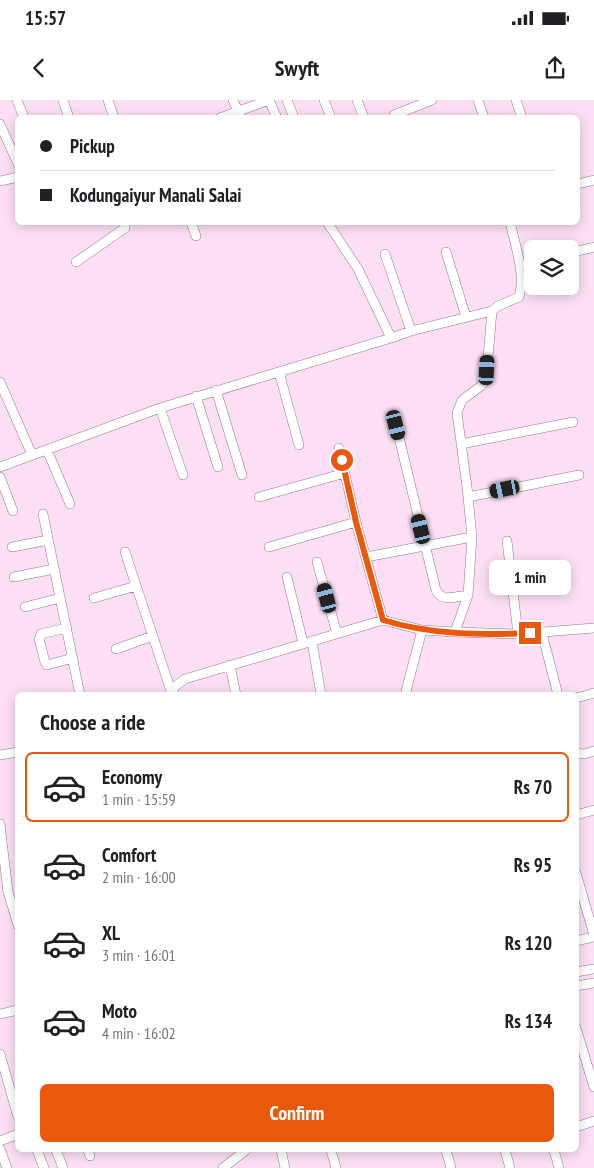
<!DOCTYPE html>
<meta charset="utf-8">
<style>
:root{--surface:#fff;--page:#f6f6f6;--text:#202124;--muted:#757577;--line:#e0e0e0;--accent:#ea580c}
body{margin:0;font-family:"PT Sans Narrow",sans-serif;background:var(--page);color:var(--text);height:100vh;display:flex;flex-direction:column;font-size:19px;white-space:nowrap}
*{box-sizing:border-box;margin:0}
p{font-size:16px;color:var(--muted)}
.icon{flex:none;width:28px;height:28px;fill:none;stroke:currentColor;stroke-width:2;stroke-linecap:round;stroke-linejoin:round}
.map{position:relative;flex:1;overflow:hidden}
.side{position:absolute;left:15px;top:592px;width:564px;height:460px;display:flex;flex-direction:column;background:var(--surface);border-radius:8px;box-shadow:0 2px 12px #0003}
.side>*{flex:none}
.hud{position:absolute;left:15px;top:15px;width:565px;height:110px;border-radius:8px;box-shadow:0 2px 12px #0003;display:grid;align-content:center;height:110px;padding:0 25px;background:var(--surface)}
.tools{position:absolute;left:524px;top:140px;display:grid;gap:10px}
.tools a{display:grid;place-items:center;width:55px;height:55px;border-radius:8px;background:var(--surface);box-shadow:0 2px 12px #0003;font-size:25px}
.end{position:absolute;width:22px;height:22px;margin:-11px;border:6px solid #ea580c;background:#fff;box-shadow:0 0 0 2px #fff}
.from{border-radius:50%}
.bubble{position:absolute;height:35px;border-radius:8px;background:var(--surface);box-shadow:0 2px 12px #0003;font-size:16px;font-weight:700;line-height:35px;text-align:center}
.car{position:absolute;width:15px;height:30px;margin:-15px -8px;border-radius:6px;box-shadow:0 0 4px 1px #0007;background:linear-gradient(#222 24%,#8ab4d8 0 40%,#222 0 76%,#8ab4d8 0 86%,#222 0)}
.hud b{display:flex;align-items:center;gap:18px;height:48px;font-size:19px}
.hud b+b{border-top:1px solid var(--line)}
.hud i{width:12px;height:12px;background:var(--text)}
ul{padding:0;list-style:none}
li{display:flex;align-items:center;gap:15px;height:70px;margin:0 10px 8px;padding:0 15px;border:2px solid transparent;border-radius:8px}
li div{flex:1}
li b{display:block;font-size:19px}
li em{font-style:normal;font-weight:700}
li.active{border-color:var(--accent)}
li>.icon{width:45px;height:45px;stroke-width:1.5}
h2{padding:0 25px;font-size:22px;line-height:60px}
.primary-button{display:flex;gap:10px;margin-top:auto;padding:10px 25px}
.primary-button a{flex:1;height:58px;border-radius:8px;background:var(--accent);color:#fff;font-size:20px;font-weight:700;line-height:58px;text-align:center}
.status{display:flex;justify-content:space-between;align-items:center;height:35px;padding:0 25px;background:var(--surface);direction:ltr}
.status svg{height:14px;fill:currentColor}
header{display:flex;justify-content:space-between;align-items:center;height:65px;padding:0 25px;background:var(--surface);font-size:22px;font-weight:700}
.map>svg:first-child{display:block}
</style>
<div class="status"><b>15:57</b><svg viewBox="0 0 49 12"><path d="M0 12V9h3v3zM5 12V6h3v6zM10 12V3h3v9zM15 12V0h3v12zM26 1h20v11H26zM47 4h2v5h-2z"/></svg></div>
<header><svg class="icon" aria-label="back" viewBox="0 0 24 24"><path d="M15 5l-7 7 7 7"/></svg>Swyft<svg class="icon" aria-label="share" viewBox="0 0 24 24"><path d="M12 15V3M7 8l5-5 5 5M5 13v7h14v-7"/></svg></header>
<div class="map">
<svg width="594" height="1068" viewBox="0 0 594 1068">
<rect width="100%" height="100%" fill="#fcdff5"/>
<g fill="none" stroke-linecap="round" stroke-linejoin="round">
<defs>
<path id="minor" d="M17 0 24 18
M63 0 69 18
M108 0 114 18
M233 0 241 18
M287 0 294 18
M324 0 331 18
M357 0 364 18
M478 0 484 18
M516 0 522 18
M394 15 432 0
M220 18 269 0 277 18
M0 24 18 64
M0 81 18 77
M578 84 594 80
M191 122 196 136
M327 122 358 169 391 238
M446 152 466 217
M570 153 594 147
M385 154 411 231
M76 162 125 128 124 122
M520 167 532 163
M279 272 299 345
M0 282 32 355
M216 290 242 375
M196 296 218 367
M160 308 183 375
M396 325 436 490C442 503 457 496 468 495
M461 344 573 322
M339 348 356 422 383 520
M47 350 70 404
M0 367 160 308 391 238 411 231 492 211
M0 377 13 411
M259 397 345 373
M468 397 579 375
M43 414 80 595
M507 441 518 534
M12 447 48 440
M269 447 356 422
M125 452 172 594
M366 457 472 437
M317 462 337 534
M14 477 54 469
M287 477 303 543
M94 498 136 486
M25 507 60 498
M67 528 41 534 39 539 45 562 47 565 73 558
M455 532 468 495 472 437 467 387 457 313 462 300 481 286 486 280 492 211 498 206 519 197C526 174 515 145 510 122
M542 533 558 595
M312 541 321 595
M116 549 153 536
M230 565 236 595
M172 595 174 587 185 579 383 520 422 530 455 532 518 534 594 528
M405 595 422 530
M576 598 594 593
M576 653 584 654 594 651
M0 655 18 652
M576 715 594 710
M0 724 8 792 18 825
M576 773 594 835
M576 841 594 837
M576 872 594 869
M576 886 594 883
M0 914 18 910
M576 928 594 987
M0 954 18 1017
M576 1027 594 1021
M0 1041 18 1034
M0 1049 7 1068
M37 1050 44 1068
M56 1050 63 1068
M88 1050 90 1056
M281 1050 285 1068
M331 1050 336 1068
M446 1050 451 1068
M505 1050 510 1068
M554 1050 559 1068
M223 1068 246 1050"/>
</defs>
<!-- minor casing -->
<use href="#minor" stroke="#92788c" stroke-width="10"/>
<!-- minor -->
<use href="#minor" stroke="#fff" stroke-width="9"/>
</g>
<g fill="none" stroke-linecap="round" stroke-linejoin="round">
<!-- route -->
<path stroke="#ea580c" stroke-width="6" d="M342 360 356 422 383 520C430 535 482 535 530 533"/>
</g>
</svg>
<div class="tools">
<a><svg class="icon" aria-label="layers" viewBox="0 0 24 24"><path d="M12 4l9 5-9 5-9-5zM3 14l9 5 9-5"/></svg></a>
</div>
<i class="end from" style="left:342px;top:360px"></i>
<i class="end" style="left:530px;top:533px"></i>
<div class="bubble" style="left:489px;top:460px;width:82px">1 min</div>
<i class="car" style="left:487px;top:270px;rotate:3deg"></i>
<i class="car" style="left:396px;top:325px;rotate:166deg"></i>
<i class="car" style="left:505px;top:389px;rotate:258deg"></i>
<i class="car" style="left:421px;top:429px;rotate:346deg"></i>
<i class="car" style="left:327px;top:498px;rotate:345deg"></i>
<div class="hud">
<b><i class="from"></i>Pickup</b>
<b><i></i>Kodungaiyur Manali Salai</b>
</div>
<section class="side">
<h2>Choose a ride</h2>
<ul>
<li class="active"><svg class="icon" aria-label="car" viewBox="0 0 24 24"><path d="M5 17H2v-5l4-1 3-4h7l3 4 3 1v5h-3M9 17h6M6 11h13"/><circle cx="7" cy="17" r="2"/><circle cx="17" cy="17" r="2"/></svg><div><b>Economy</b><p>1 min · 15:59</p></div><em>Rs 70</em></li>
<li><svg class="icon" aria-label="car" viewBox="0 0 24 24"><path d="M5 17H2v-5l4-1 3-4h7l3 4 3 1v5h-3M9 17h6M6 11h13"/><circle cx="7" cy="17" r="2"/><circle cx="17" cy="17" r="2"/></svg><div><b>Comfort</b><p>2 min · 16:00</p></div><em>Rs 95</em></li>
<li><svg class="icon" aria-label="car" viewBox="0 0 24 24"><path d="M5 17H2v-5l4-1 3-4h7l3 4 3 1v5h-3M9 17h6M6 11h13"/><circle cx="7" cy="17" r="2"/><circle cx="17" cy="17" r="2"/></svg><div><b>XL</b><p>3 min · 16:01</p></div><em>Rs 120</em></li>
<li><svg class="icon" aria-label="car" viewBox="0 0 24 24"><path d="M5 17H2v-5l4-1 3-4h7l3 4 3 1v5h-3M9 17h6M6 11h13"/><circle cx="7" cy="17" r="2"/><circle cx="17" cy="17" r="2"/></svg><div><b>Moto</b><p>4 min · 16:02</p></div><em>Rs 134</em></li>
</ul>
<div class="primary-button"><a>Confirm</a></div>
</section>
</div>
